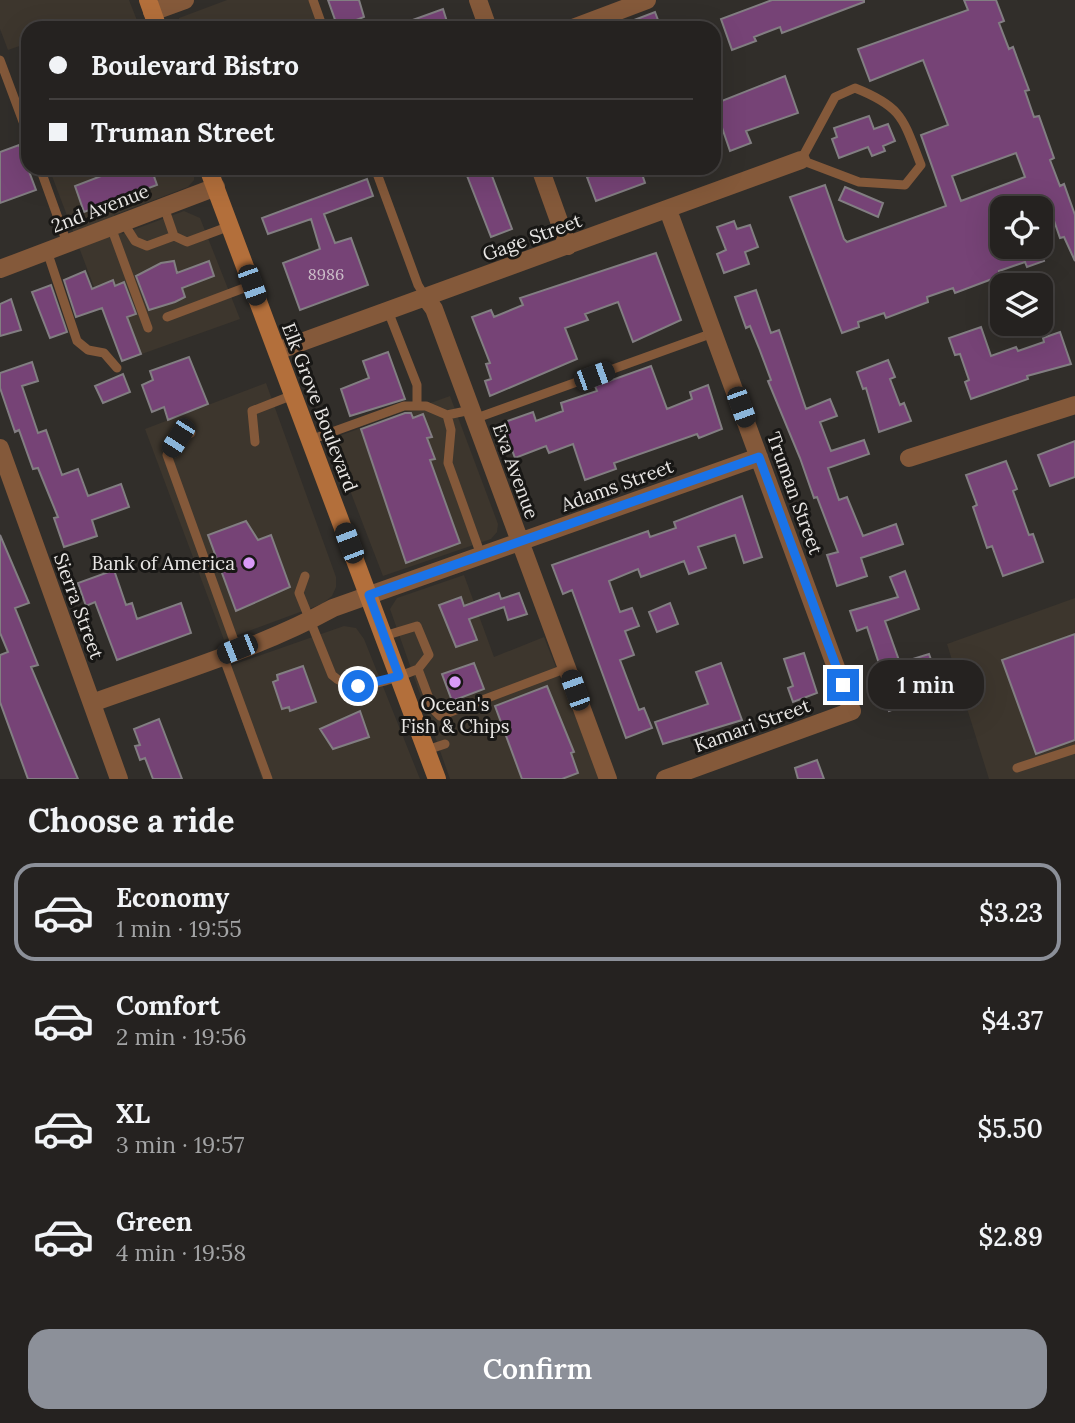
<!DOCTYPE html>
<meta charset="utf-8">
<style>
:root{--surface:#252220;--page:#312f2d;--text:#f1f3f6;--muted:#a3a4a5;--line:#423f3e;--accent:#8c9099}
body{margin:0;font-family:Lora,serif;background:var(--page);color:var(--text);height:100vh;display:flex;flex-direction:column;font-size:26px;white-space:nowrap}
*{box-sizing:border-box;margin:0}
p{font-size:23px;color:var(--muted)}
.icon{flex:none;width:38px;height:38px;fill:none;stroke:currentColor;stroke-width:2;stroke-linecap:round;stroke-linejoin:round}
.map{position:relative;height:779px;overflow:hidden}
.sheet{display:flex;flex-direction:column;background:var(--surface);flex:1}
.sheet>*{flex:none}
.banner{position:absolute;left:21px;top:21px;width:700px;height:154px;border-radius:21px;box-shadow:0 7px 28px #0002,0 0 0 2px var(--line);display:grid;align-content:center;height:154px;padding:0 28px;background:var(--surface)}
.controls{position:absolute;left:990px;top:196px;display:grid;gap:14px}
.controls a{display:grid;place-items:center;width:63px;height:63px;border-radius:14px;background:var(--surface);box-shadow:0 7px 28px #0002,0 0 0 2px var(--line);font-size:35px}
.end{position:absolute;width:32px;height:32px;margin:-16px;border:9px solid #1a73e8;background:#fff;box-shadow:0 0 0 4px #fff}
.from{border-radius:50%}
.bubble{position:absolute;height:49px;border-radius:21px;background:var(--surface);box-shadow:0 7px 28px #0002,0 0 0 2px var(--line);font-size:23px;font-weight:600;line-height:49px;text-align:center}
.car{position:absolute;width:21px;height:42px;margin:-21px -10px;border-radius:9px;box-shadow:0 0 5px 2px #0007;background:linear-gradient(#222 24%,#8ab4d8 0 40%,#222 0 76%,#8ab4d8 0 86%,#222 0)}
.banner b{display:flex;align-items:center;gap:24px;height:66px;font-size:26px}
.banner b+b{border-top:2px solid var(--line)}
.banner i{width:18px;height:18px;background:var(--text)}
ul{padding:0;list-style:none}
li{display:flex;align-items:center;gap:21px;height:98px;margin:0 14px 10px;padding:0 14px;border:4px solid transparent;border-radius:21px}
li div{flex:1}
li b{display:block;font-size:26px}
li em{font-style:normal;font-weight:600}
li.selected{border-color:var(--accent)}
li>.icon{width:63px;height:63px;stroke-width:1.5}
h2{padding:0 28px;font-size:32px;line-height:84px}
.cta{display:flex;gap:14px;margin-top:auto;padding:14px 28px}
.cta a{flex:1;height:80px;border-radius:21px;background:var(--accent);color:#fff;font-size:28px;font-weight:600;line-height:80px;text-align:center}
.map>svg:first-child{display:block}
</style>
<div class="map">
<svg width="1075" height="779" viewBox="0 0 1075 779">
<rect width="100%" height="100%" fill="#312e2a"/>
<!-- built -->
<path fill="#3d362d" d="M0 0H129L140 28H100L97 20 72 28H28V43L8 50 0 29Z
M227 0H309L319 28H178L179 18Z
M49 168H194V180L188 187 114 215 122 234 184 211 200 218 240 319 122 361Z
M266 383 336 577V587L332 596 322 604 224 640 145 429Z
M450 396 498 524 497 532 491 539 383 576 336 454V437Z
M464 575 494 657 544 637 600 779H450L390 609 397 598Z
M1075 598V779H989L947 644Z
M344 626 356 628 364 639 420 779H262L224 668Z"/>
<!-- building -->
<path fill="#764376" stroke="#827e82" stroke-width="2" fill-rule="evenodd" d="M328 0H359L364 17 356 20 359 28H338Z
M772 0H864V2L782 33 780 27 754 37 756 41 732 50 721 19Z
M964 0H996L1004 21 999 23 1009 49 1013 47 1029 90 1025 91 1034 117 1039 116 1054 158 1050 160 1060 186 1064 184 1075 215V261L1064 237 1060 238 1050 209 1041 212V208H1003V247H1039L1044 261 1027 267 1025 262 999 271 1000 276 955 293 953 288 927 297 928 302 886 318 884 313 858 322 859 327 842 333 790 197 825 185 844 239 847 242 946 206 921 135 948 125 923 60 870 81 858 49 968 10ZM1016 153 1025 177 961 201 952 176Z
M443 9 449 28H396V26Z
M655 12 661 28H617L616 27Z
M785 76 798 113 746 131 751 143 730 151 714 104Z
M869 116 874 129 888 124 895 141 883 146 885 151 872 156 868 147 839 158 832 139 837 137 834 128Z
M19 145 36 190 0 203V152Z
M122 168H151L157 185 84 212 75 186Z
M464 168H489L512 229 491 237Z
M613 168H640L645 183 596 201 587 177Z
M367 179 373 196 324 214 335 243 351 238 368 285 300 310 283 263 320 249 311 219 268 234 262 218Z
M845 187 883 203 878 217 839 200Z
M734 221 737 229 750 225 758 247 745 252 749 264 724 273 717 254 726 250 717 227Z
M656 253 681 320 633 342 618 302 585 314 588 320 565 328 577 359 490 396 485 381 491 379 486 364 490 363 472 317 491 310 494 317 523 305 520 298Z
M174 261 177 273 209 261 214 276 182 288 185 297 175 302 149 310 136 276 161 263Z
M85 271 92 289 113 280 115 286 124 282 136 314 127 317 141 354 122 361 102 308 76 317 64 280Z
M51 285 67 332 50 338 32 292Z
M756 290 771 333 779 330 806 409 830 399 837 416 820 422 831 451 864 440 869 454 828 468 839 500 847 497 863 536 896 524 903 544 861 558 867 576 837 586 827 555 838 552 817 497 814 498 800 458 768 381 771 380 759 348 750 326 746 328 735 297Z
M11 299 21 330 0 336V304Z
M981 327 991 356 1016 347 1018 351 1044 342 1043 338 1060 332 1071 364 1027 376 1028 379 971 399 965 382 969 380 960 354 955 355 949 338Z
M388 352 405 399 350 416 341 389 369 378 363 361Z
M189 357 208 404 168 420 164 407 152 412 142 385 153 380 150 371Z
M888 360 895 377 890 379 900 405 904 403 911 421 879 432 866 388 863 389 857 372Z
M32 362 38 381 22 386 38 433 46 430 62 475 78 469 88 496 121 484 129 507 92 520 97 536 64 547 54 518 58 517 38 468 33 469 19 430 15 432 0 388V373Z
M651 366 667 409 692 399 690 392 708 385 722 429 699 438 697 434 614 463 616 469 585 480 573 444 549 453 546 446 515 458 502 423 533 412 536 421 563 411 561 403 597 391 595 386Z
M123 374 130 392 103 403 95 386Z
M405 413H411L413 418 423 414 432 437 427 438 435 459 430 460 460 543 406 563 361 429Z
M1075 441V477L1050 486 1038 455Z
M1006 461 1017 489 1013 491 1029 535 1033 534 1043 562 1003 576 992 546 987 548 973 507 977 505 966 475Z
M742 496 762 557 744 563 735 535 698 547 706 568 689 574 684 561 641 577 638 569 609 581 620 612 632 608 639 626 625 631 634 655 620 660 639 710 644 708 652 728 626 738 572 590 563 594 552 565 648 531 650 537 676 528 674 522Z
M246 521 258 540 271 535 290 587 236 611 208 535Z
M0 535 29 603 15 608 38 665 31 667 78 779H28L0 702V655L8 652 0 633Z
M114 570 126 605 132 603 137 619 181 603 191 633 117 660 95 602 86 606 78 583Z
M905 571 919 609 885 621 900 663 929 654 936 674 915 681 918 689 908 692 912 703 889 711 879 681 884 679 867 627 857 631 850 611 898 597 890 577Z
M499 593 501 599 519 593 527 614 508 620 504 607 469 619 477 640 456 647 439 605 461 597 464 606Z
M670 603 678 624 657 632 649 612Z
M1075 634V740L1036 754 1002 660Z
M804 653 817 693 793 702 788 688 793 686 784 659Z
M474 663 484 689 452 701 442 674Z
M721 663 742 720 663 744 655 722 708 704 696 672Z
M303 666 316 702 290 711 289 707 282 709 273 682 278 680 277 675Z
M547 686 574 752 571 753 578 773 562 779H522L495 706Z
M360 711 369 737 333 749 320 729Z
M159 719 182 779H153L145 758 140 760 135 746 140 745 134 729Z
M817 760 824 779H798L795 768Z"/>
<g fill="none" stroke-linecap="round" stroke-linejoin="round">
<!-- service -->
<path stroke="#84593a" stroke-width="9" d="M313 0 323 28
M0 60 28 135
M855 88C903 107 903 119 921 165L905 185 859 182 801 160 835 97Z
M40 168 67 243
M375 168 418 285 426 298
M569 170 576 168
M164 207 174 236 187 242 230 226
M123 222 135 241 147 246 174 236
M111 227 148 328
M47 251 77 341 88 350 104 353 117 368
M388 311 417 385V406
M167 317 252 285
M471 410 447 415 451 430 448 463 481 555
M474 419 713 333
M191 433 178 438 167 455 237 649
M310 440 404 406H426L447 415
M255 442 252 411 293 395
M305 576 299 593 332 675C353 696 393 679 418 669L433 709 440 716 567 668
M384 636 417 626 429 655 418 669
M223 656 268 779
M427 750 445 744
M1017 768 1075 749"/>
<!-- minor -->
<path stroke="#84593a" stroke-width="18" d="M478 0 488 28
M152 12 185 0
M573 28 647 0
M540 168 568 246
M0 269 216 187
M426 298 434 309 608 779
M277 351 801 160
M0 448 119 779
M909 458 1075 405
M92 703C172 674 258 649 333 608L759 457
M665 779 852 711 668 210"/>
<!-- secondary -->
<path stroke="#b36f3b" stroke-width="18" d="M148 0 158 28
M208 168 437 779"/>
</g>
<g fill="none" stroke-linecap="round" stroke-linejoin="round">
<!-- route -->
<path stroke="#1a73e8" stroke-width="9" d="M358 686 399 676 369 595 759 457 843 685"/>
</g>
<!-- markers -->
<g fill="#d99af7" stroke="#181715" stroke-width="2.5">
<circle cx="249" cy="563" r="7"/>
<circle cx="455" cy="682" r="7"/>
</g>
<g text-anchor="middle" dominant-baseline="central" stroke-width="6" stroke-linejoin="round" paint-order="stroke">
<!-- number labels -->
<g font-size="16" fill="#ccbec9">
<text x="326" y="274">8986</text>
</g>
<!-- street labels -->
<g font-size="19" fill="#e9e7e5" stroke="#181715">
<text transform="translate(100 208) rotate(-21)">2nd Avenue</text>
<text transform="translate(532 237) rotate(-20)">Gage Street</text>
<text transform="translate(320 407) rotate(69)">Elk Grove Boulevard</text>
<text transform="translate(516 471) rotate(70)">Eva Avenue</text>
<text transform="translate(617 485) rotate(-20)">Adams Street</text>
<text transform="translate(795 493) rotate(70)">Truman Street</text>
<text transform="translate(79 606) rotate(70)">Sierra Street</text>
<text transform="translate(752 725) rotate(-20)">Kamari Street</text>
</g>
<!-- poi labels -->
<g font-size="19" fill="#e9e7e5" stroke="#181715" text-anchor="end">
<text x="235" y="563">Bank of America</text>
<text x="455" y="704" text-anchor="middle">Ocean's<tspan x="455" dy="22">Fish &amp; Chips</tspan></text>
</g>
</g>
</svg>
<div class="controls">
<a><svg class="icon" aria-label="locate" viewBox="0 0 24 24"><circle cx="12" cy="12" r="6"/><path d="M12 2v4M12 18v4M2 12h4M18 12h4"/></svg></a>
<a><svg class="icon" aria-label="layers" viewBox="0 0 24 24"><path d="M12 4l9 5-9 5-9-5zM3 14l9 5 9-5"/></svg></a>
</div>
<i class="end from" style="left:358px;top:686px"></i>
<i class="end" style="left:843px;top:685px"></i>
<div class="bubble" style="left:868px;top:660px;width:116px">1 min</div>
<i class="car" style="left:252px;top:285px;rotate:160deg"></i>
<i class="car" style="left:594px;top:376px;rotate:70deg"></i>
<i class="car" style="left:741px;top:407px;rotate:160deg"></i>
<i class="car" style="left:178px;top:438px;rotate:213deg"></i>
<i class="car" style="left:349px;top:543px;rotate:339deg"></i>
<i class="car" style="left:237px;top:649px;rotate:248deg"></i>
<i class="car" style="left:575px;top:690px;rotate:340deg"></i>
<div class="banner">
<b><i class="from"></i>Boulevard Bistro</b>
<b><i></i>Truman Street</b>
</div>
</div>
<section class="sheet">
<h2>Choose a ride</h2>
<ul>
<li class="selected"><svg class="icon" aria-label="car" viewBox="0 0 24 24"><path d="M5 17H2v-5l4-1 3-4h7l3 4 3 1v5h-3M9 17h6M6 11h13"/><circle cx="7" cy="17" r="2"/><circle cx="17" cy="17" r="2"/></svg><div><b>Economy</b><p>1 min · 19:55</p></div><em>$3.23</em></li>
<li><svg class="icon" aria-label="car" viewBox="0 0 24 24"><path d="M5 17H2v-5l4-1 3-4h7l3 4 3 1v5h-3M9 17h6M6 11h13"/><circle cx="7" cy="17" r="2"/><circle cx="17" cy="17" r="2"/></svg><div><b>Comfort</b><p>2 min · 19:56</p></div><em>$4.37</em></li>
<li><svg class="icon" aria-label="car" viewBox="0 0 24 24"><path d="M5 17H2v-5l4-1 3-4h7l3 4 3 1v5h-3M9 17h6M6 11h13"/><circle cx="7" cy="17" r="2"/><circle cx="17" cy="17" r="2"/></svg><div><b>XL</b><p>3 min · 19:57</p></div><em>$5.50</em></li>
<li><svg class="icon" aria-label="car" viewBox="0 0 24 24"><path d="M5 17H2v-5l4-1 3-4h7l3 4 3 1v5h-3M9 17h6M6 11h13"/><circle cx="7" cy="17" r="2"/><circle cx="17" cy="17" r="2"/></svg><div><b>Green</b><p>4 min · 19:58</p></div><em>$2.89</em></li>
</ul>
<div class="cta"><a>Confirm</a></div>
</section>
